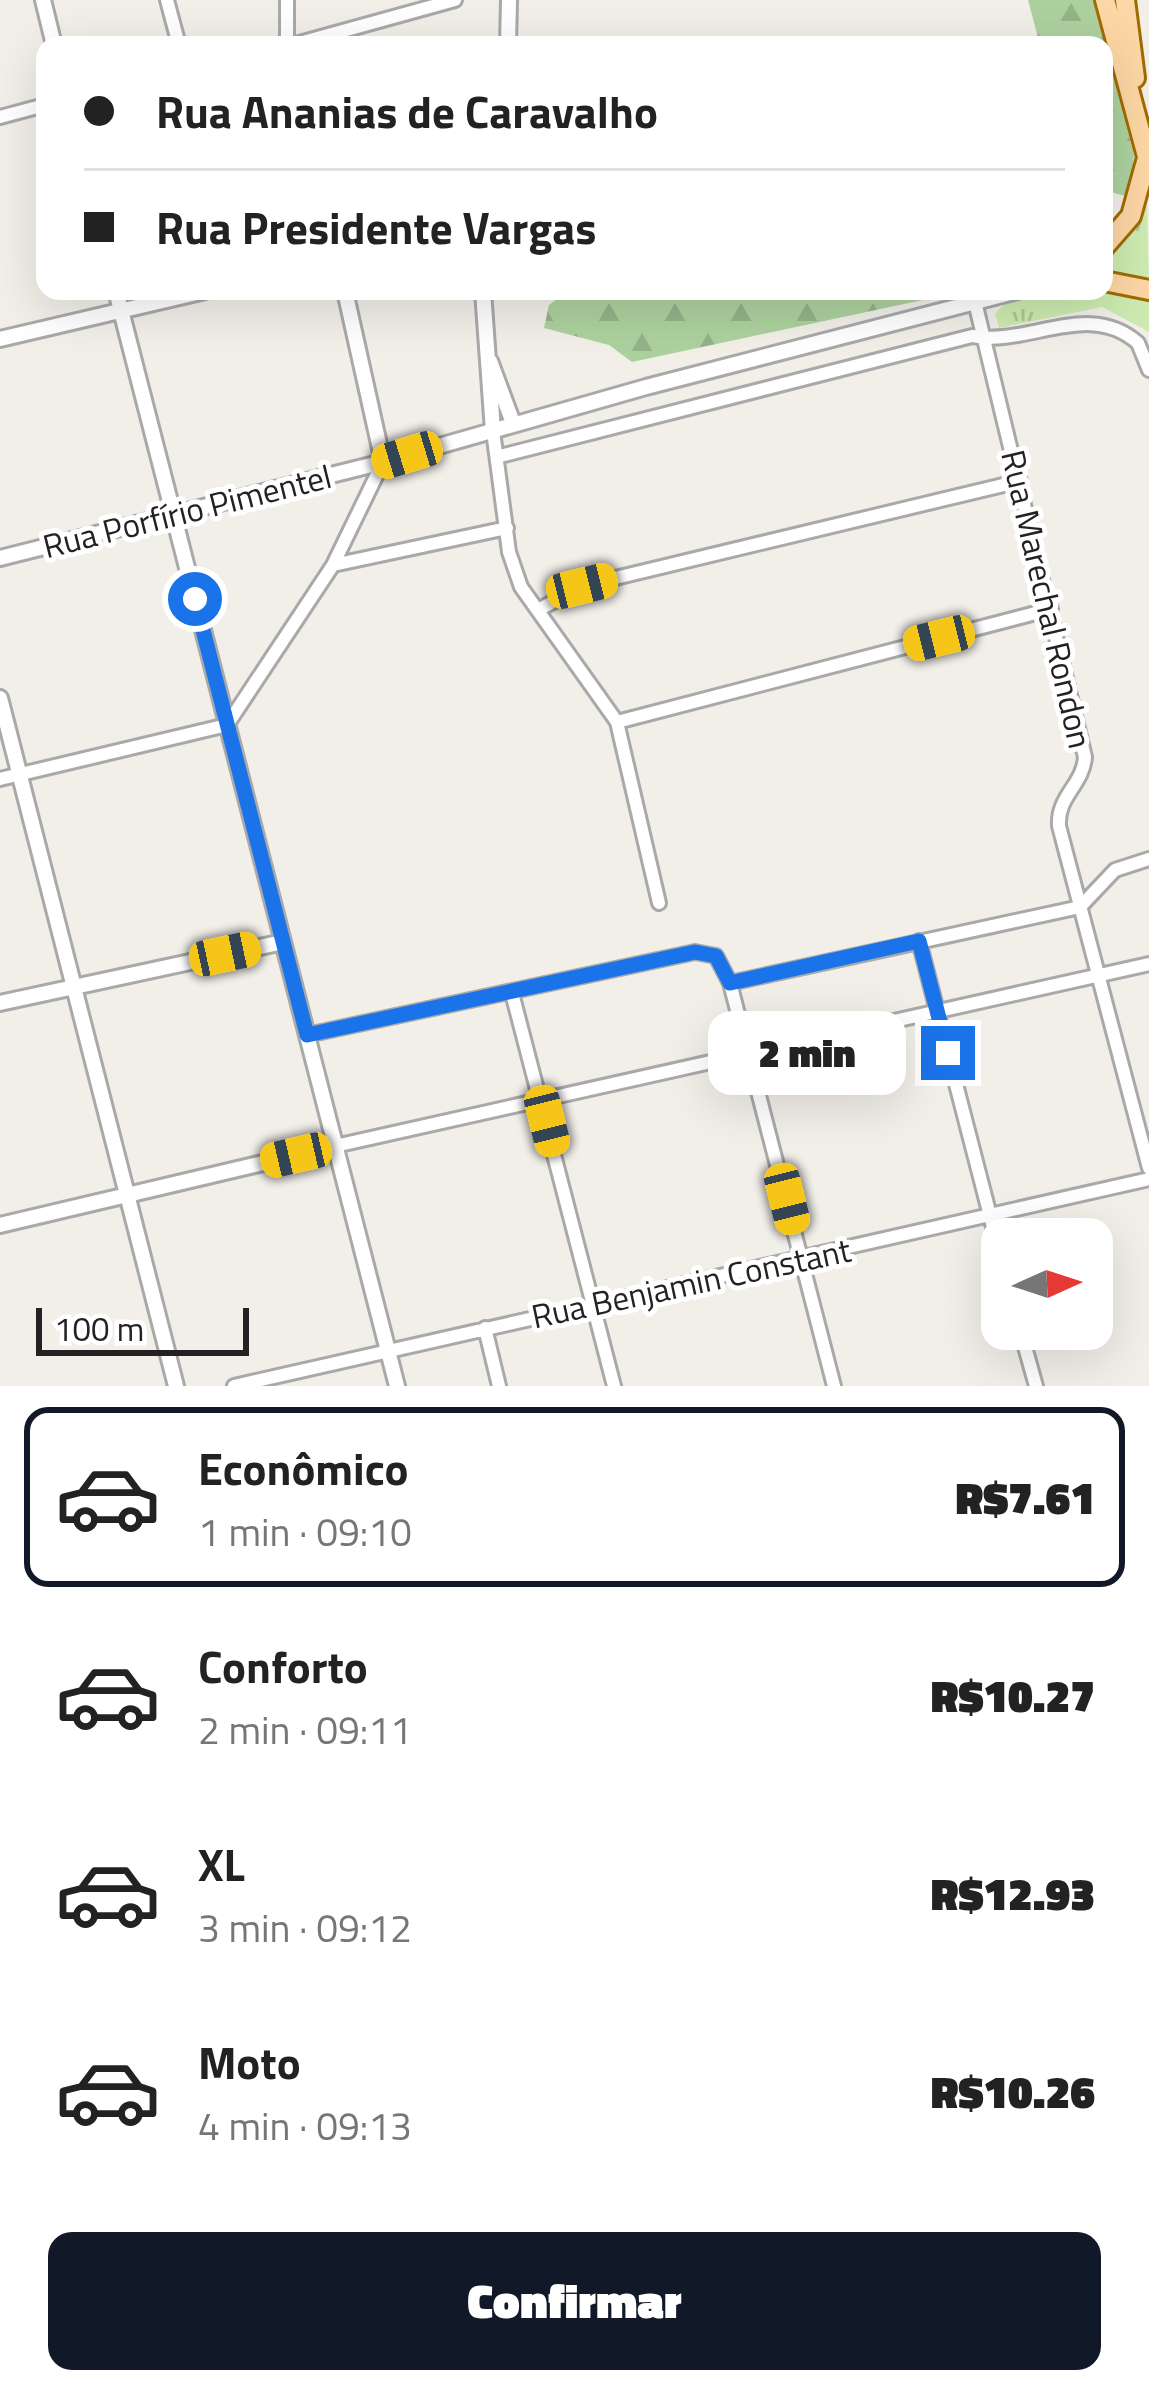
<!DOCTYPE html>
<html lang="pt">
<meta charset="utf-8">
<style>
:root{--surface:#fff;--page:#f2f2f2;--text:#222;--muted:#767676;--line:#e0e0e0;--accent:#111827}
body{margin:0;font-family:"Titillium Web",sans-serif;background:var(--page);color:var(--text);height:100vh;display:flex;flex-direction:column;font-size:45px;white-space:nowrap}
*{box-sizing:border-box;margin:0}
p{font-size:39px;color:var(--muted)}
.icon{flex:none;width:66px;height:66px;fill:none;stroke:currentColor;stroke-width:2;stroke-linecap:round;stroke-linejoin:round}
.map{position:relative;height:1386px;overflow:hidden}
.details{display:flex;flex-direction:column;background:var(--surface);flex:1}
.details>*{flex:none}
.hud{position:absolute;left:36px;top:36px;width:1077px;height:264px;border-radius:24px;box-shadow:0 12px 48px #0002;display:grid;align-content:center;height:264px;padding:0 48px;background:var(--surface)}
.needle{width:78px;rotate:87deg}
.controls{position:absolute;left:981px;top:1218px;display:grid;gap:24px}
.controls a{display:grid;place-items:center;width:132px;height:132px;border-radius:24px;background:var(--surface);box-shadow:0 12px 48px #0002;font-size:60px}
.scale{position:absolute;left:36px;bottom:30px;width:213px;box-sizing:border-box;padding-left:12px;border:6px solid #222;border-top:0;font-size:33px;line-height:42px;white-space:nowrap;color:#222;-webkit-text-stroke:9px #fff;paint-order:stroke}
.end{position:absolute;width:54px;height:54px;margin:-27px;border:15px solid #1a73e8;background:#fff;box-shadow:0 0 0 6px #fff}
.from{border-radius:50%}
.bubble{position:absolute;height:84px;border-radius:24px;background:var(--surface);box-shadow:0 12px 48px #0002;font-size:39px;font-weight:800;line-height:84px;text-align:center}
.car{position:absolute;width:36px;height:72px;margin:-36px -18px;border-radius:15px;box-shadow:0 0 9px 3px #0007;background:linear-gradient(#f5c518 24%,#345 0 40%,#f5c518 0 76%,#345 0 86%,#f5c518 0)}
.hud b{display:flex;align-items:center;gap:42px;height:114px;font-size:45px}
.hud b+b{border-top:3px solid var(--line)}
.hud i{width:30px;height:30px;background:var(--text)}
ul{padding:21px 0 0;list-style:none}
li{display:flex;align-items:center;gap:36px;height:180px;margin:0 24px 18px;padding:0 24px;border:6px solid transparent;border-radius:24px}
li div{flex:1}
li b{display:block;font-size:45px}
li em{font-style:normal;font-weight:800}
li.current{border-color:var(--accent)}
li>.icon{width:108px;height:108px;stroke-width:1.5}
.button{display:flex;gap:24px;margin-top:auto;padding:24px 48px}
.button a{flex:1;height:138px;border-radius:24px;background:var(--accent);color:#fff;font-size:48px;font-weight:800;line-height:138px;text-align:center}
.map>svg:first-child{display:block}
</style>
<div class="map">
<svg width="1149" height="1386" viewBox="0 0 1149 1386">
<defs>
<pattern id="grass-tufts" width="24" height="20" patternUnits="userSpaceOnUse" patternTransform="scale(3)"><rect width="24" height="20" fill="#cdebb0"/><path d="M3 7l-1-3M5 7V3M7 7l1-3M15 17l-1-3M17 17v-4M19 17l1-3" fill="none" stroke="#b0c997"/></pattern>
<pattern id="forest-firs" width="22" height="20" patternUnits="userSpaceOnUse" patternTransform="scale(3)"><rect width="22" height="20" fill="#add19e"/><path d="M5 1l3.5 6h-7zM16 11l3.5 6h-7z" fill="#95b388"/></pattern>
</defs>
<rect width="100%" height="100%" fill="#f2efe9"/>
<!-- grass -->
<path fill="url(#grass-tufts)" d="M1147 205 1149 283 1104 273V258Z
M1104 288 1149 301V332L1102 307 999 328 995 314C1019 282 1076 300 1104 288Z"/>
<!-- forest -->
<path fill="url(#forest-firs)" d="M1028 0H1093L1134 155 1130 197 1114 193 1104 178V45H1040Z
M567 291H965L632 362 609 345 544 328 549 305Z"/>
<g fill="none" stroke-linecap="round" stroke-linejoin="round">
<defs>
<path id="minor" d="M167 0 179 45
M287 45V0
M292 45 455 0
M0 117 45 105
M975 302 1085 757C1083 785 1057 796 1059 826L1149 1168
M493 431 509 552 521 587 617 722 659 903
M500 456 972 336C1028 347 1089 299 1138 343L1149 370
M333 565 507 528
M538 610 582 586 1020 481
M617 722 1051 609
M0 779 227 725 333 565 383 462
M919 941 1002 1262
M730 983 1080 907 1115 870 1149 859
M512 993 614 1386
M307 1035 695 952 716 956 730 983 834 1386
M335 1146 1149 964
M485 1328 499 1386
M1020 1329 1036 1386
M234 1386 1149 1179"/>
<path id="tertiary" d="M43 0 54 45
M508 45 509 0
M116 291 397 1386
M345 291 383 462
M483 291 493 431
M0 339 205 291
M490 361 513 423
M0 558 383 462 646 387 1018 291
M0 698 176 1386
M0 1003 283 942
M0 1225 335 1146"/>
<path id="primary" d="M1105 0 1149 164
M1125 0 1135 78
M1104 247 1131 216 1147 158
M1104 281 1149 290"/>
</defs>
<!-- minor casing -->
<use href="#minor" stroke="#a9a9a9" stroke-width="18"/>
<!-- tertiary casing -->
<use href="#tertiary" stroke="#a9a9a9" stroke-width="20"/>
<!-- primary casing -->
<use href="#primary" stroke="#a06b00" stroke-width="24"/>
<!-- minor -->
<use href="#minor" stroke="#fff" stroke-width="12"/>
<!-- tertiary -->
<use href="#tertiary" stroke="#fff" stroke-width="14"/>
<!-- primary -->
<use href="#primary" stroke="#fcd6a4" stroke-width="18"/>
</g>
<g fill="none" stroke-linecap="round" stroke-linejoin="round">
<!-- route -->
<path stroke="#1a73e8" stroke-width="15" d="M195 599 307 1035 695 952 716 956 730 983 919 941 948 1053"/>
</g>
<g text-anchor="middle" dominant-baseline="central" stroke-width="10" stroke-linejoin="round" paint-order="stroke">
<!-- street labels -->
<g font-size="33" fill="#222" stroke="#fff">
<text transform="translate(187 511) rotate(-14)">Rua Porfírio Pimentel</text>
<text transform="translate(1047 599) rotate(77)">Rua Marechal Rondon</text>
<text transform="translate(691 1283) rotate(-12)">Rua Benjamin Constant</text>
</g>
</g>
</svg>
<div class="controls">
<a><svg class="needle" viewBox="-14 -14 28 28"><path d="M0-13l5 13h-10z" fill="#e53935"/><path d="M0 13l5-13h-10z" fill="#767676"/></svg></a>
</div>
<div class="scale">100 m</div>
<i class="end from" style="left:195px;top:599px"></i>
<i class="end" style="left:948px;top:1053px"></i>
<div class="bubble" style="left:708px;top:1011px;width:198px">2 min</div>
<i class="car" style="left:407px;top:455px;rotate:253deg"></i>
<i class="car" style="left:582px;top:586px;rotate:76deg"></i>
<i class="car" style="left:939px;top:638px;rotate:256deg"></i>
<i class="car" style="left:225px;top:954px;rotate:78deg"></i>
<i class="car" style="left:547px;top:1121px;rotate:166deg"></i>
<i class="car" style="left:296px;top:1155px;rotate:257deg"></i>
<i class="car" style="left:787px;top:1199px;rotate:166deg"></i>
<div class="hud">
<b><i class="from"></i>Rua Ananias de Caravalho</b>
<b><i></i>Rua Presidente Vargas</b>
</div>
</div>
<section class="details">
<ul>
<li class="current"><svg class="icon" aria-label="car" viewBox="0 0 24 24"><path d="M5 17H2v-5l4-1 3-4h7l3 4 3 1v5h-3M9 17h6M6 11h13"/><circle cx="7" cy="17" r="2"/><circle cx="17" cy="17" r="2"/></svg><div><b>Econômico</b><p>1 min · 09:10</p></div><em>R$7.61</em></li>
<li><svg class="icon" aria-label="car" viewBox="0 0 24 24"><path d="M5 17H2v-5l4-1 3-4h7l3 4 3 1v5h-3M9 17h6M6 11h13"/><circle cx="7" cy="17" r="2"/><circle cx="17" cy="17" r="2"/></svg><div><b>Conforto</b><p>2 min · 09:11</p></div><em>R$10.27</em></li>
<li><svg class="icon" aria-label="car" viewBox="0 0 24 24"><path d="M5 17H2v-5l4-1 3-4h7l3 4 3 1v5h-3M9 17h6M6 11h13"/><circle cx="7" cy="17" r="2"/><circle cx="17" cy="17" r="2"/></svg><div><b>XL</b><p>3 min · 09:12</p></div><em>R$12.93</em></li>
<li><svg class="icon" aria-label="car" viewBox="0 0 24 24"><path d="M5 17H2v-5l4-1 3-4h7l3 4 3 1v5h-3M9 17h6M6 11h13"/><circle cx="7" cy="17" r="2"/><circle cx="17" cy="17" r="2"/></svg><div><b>Moto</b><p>4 min · 09:13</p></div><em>R$10.26</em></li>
</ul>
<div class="button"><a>Confirmar</a></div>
</section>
